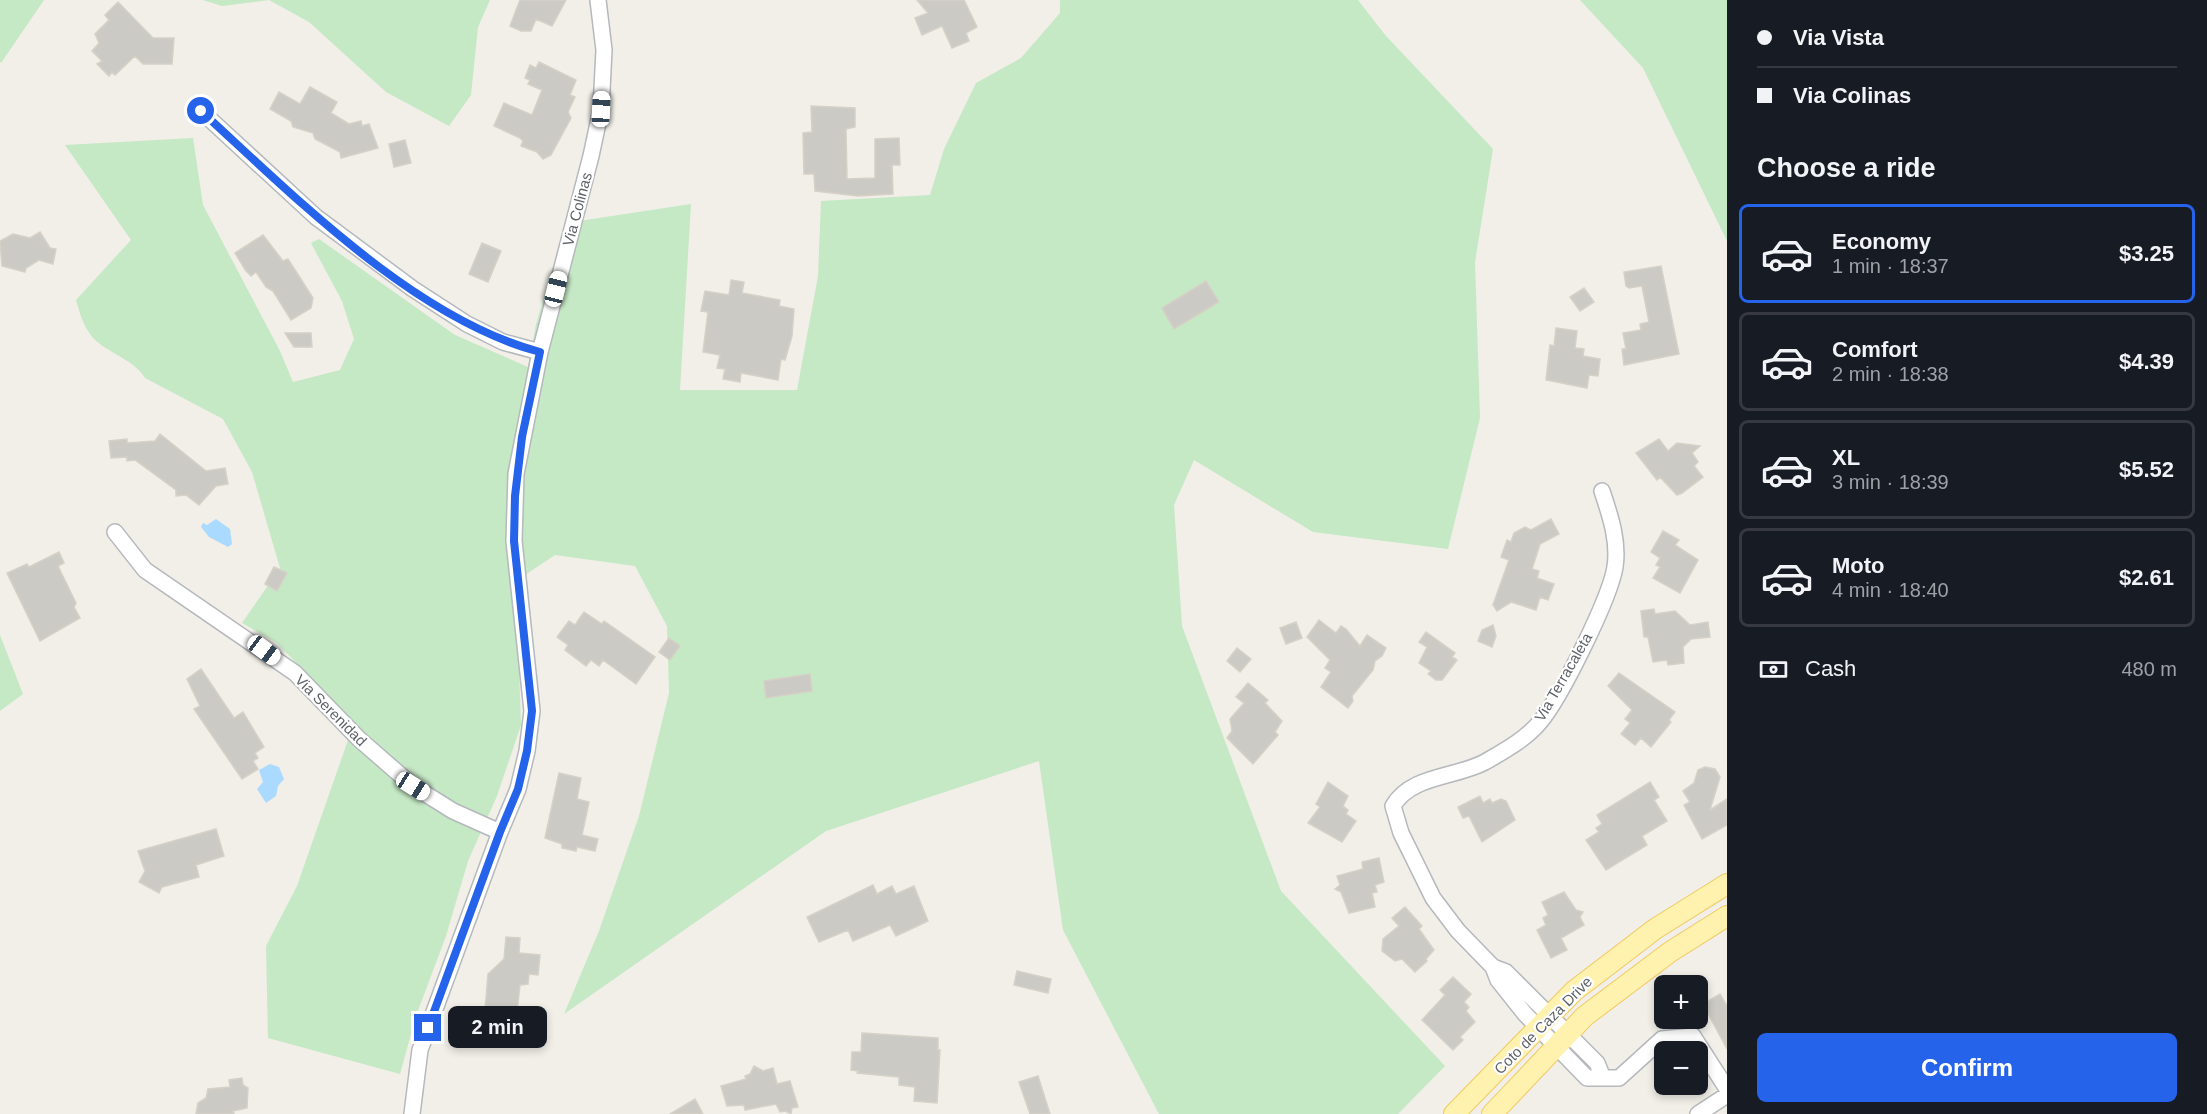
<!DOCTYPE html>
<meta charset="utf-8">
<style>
:root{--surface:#171b24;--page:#20242c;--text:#f1f3f6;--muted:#9ea1a6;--line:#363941;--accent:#2563eb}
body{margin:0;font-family:Arial,sans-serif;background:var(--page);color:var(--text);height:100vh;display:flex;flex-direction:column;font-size:22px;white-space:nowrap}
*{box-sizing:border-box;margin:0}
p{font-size:20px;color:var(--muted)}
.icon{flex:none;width:33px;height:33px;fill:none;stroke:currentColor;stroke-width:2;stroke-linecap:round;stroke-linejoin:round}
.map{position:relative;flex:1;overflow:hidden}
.drawer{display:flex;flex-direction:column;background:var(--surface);width:480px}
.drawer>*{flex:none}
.top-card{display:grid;align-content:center;height:132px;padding:0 30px;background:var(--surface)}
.tools{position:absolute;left:1654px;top:975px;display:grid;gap:12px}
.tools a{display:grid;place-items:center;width:54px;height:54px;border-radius:9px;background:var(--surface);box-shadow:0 3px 9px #0003;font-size:30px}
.end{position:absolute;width:27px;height:27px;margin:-14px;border:8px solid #2563eb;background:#fff;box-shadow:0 0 0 3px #fff}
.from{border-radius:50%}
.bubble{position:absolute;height:42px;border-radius:9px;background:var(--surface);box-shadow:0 3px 9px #0003;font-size:20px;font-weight:600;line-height:42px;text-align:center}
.car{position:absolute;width:18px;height:36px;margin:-18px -9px;border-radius:8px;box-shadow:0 0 4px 2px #0007;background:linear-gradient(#fff 24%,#345 0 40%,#fff 0 76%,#345 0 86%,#fff 0)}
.top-card b{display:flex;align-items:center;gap:21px;height:57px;font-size:22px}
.top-card b+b{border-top:2px solid var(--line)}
.top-card i{width:15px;height:15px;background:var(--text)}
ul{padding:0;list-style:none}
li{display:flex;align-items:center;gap:18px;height:99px;margin:0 12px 9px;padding:0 18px;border:3px solid var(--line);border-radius:9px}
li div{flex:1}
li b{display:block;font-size:22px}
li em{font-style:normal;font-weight:600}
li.on{border-color:var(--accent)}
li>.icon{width:54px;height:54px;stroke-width:1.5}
h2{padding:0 30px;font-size:27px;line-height:72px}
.pay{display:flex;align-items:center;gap:15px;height:66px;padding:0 30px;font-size:22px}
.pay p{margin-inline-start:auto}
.cta{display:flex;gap:12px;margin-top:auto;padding:12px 30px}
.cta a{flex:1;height:69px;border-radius:9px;background:var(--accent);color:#fff;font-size:24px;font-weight:600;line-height:69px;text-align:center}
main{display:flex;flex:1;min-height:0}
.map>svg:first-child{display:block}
</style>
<main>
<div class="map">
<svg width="1727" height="1114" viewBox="0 0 1727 1114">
<rect width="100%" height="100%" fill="#f1efe8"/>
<!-- green -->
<path fill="#c5e8c5" d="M0 0H44L1 63 0 62Z
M203 0H490L478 27 471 95 449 126 386 92 309 22 269 0 222 6Z
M1060 0H1358L1386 36 1493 149 1475 262 1480 418 1448 549 1313 532 1194 460 1174 505 1182 626 1281 891 1445 1066 1398 1114H1159L1063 930 1039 761 826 831 564 1014 599 931 639 816 669 693 667 626 635 566 555 555 516 581 521 725 497 796 468 861 446 936 416 1016 400 1074 268 1038 266 946 297 886 354 723 277 643 242 623 280 568 252 472 223 419 145 378C133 357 100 352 88 331 82 322 79 310 76 300L131 240 65 145 193 138 203 205 280 351 293 382 340 370 354 339 342 301 311 243 319 239 455 335 528 367 536 324 566 223 691 204 680 390H797L818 276 821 201 930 195 944 149 976 83 1021 58 1060 13Z
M1580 0H1727V241L1643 68Z
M0 635 23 694 0 711Z"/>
<!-- water -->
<path fill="#aadaff" d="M216 519 230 529 232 544 228 547 209 537 201 527 203 523 207 525Z
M270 764 279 767 284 779 278 786 276 796 266 803 257 789 263 782 259 770Z"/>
<!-- building -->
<path fill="#cccac5" stroke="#d6d1c6" stroke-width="1.5" d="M520 0H566L552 26 536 19 531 31H521L510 26Z
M917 0H964L977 27 966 33 969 41 952 48 942 26 922 35 915 18 928 13Z
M118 2 153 38H174L172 64H143L135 56 115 75 112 72 109 76 97 64 102 61 92 51 99 43 95 34 109 20 105 15Z
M539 62 576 80 570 95 575 97 568 112 571 118 551 155 543 159 537 152 521 146 523 141 520 138 494 126 504 103 532 115 542 90 528 84 530 80 525 78 530 65 536 68Z
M310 87 337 102 331 113 349 124 361 121 362 126 369 124 378 148 341 158 340 152 315 139 313 133 293 127 291 121 270 109 279 92 300 104Z
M811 106 855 108V127L846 129 847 179 875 178V139L899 138 900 165H892L893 194 858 196 815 191 814 174H804L803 133 812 132Z
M405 140 411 163 394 167 389 144Z
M40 232 50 248 56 249 53 264 39 260 26 268 25 272 2 266 0 241 13 234 30 238Z
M263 235 283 261 288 259 313 298 311 308 291 320 273 291 266 287 256 272 251 276 246 271 235 253Z
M482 243 501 251 488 282 469 274Z
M1661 266 1679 354 1624 365 1622 349H1626L1623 333 1641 330 1640 324 1649 322 1642 286 1629 288 1626 286 1624 272Z
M731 280 744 282 742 293 780 300 779 306 794 309 792 336 785 360 781 359 778 380 741 373 740 382 723 379 725 369 717 368 720 355 703 352 708 312 701 311 705 291 729 295Z
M1206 281 1219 302 1174 329 1162 308Z
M1584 288 1594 302 1580 311 1570 297Z
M1556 328 1577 331 1575 348 1584 349 1583 356 1600 359 1598 376 1589 375 1587 388 1546 380 1550 345 1554 346Z
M285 333H311L312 347H294Z
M160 434 206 471 225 468 228 484 216 486 199 505 186 495 176 496V490L135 460 127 461V457L111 458 109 441 127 439V443L155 441Z
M1659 439 1668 451 1677 443 1700 446 1692 453 1698 462 1694 466 1703 477 1682 493 1677 495 1660 477 1657 480 1636 453Z
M1551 519 1559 534 1540 544 1532 569 1539 571 1537 578 1554 584 1548 600 1540 597 1536 610 1511 602 1497 611 1493 605 1509 560 1501 557 1507 540 1511 542 1514 533 1525 527 1531 530Z
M1663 531 1679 540 1675 545 1698 560 1680 593 1653 578 1660 567 1656 565 1660 558 1651 552Z
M59 552 64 563 58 566 76 603 74 607 80 618 40 641 7 573 27 564 29 567Z
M274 567 287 573 277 591 265 584Z
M1654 609 1655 614 1675 611 1690 625 1708 622 1710 637 1691 639 1683 647 1684 663 1668 665 1667 660 1653 662 1648 637H1644L1641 611Z
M584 612 602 624 604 621 655 657 636 684 603 660 599 666 591 660 586 666 565 650 568 645 557 637 569 621 575 625Z
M1319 620 1336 633 1341 626 1346 629 1360 646 1367 635 1386 648 1382 656 1375 661 1373 670 1352 696 1353 701 1348 708 1321 687 1331 672 1325 668 1330 660 1307 637Z
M1296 622 1302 638 1286 644 1280 628Z
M1493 625 1496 636 1492 647 1478 641 1482 630Z
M1426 632 1455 653 1452 657 1457 660 1442 680H1436L1428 674 1431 671 1419 663 1427 647 1419 642Z
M669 638 680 646 670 660 659 652Z
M1237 648 1251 659 1240 672 1227 661Z
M201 669 234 718 243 712 264 747 255 753 258 758 253 761 258 769 242 779 194 709 200 706 187 679Z
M1619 673 1675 712 1669 720 1671 722 1651 747 1641 738 1635 745 1621 734 1630 723 1625 719 1632 710 1608 686Z
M810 674 812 691 766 698 764 681Z
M1248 683 1268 700 1265 703 1282 721 1275 732 1278 735 1253 764 1227 738 1232 731 1230 719 1244 703 1236 697Z
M1705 767 1715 769 1720 777 1710 810 1727 799V825L1702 839 1684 805 1690 802 1683 791 1694 783 1698 770Z
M559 773 581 778 577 799 589 802 582 835 598 839 595 851 577 847 576 851 562 848V844L545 838Z
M1328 782 1348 796 1343 806 1348 810 1346 814 1356 821 1342 842 1308 823 1320 807 1316 804Z
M1650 782 1659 797 1654 800 1667 821 1642 836 1647 845 1606 870 1586 840 1599 832 1596 828 1602 824 1597 815Z
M1480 796 1483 803 1490 799 1492 803 1501 799 1506 801 1515 820 1482 842 1469 816 1463 818 1458 807Z
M216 829 224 856 196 865 199 877 162 887 159 893 139 882 145 871 138 851Z
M1379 858 1384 882 1375 885 1377 892 1372 893 1375 907 1349 913 1341 892 1335 889 1340 885 1337 876 1363 869 1362 862Z
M873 885 877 894 892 886 896 894 914 886 928 921 896 936 890 925 853 941 848 930 819 942 807 917Z
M1564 892 1576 910 1583 912 1580 917 1584 925 1561 938 1567 950 1551 958 1537 930 1546 925 1543 918 1548 915 1542 902Z
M1405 907 1422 926 1419 929 1434 950 1426 959 1427 961 1415 972 1402 959 1395 961 1382 951 1383 939 1399 926 1392 918Z
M506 937 520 938 519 953 540 955 538 975 529 974 528 984 520 985 517 1012 526 1013 525 1027 487 1024 488 1010H485L488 974 504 959Z
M1017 971 1051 979 1048 993 1014 985Z
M1453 977 1471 994 1464 1002 1469 1007 1466 1011 1475 1022 1460 1037 1463 1040 1453 1050 1422 1020 1445 995 1440 990Z
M1720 994 1727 1006V1049L1703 1004Z
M862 1033 938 1038V1050H940L937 1103 914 1101 915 1087 899 1085V1077L857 1073 858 1071 851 1070 852 1052H861Z
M754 1066 763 1071 773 1068 777 1084 790 1081 798 1107 792 1108 791 1114 785 1111 780 1112 776 1104 745 1110 744 1105 727 1106 721 1086 746 1079 745 1076 750 1074Z
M1038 1076 1050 1114H1030L1019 1082Z
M242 1078 243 1085 248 1088 247 1108 233 1111 234 1114H196L198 1103 206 1098 208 1089 230 1087 229 1080Z
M695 1099 703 1114H670Z"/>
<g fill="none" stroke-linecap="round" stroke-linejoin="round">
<defs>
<path id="minor" d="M201 111 316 217 413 289 467 324 503 342 540 352
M1602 491C1610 515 1619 541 1615 567 1610 598 1561 697 1540 722 1526 739 1504 751 1485 762 1455 778 1411 775 1393 806L1401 833 1433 898 1458 931 1493 967 1498 980 1525 1014 1587 1078H1619L1662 1039 1693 1036 1727 1089
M115 532 145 570 295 673 359 739 413 786 453 811 500 832
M1493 967 1506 972 1597 1063 1603 1078
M412 1114 420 1050 500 832 518 789 527 751 532 711 514 541 516 474 540 352 591 156 601 109 604 50 598 0
M1698 1114 1727 1095"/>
<path id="major" d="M1454 1114 1574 991 1655 929 1727 884
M1492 1114 1585 1016 1670 952 1727 916"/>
</defs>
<!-- minor casing -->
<use href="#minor" stroke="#b5b8bc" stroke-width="18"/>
<!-- major casing -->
<use href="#major" stroke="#f2c960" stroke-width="22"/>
<!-- minor -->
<use href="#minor" stroke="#fff" stroke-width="15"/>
<!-- major -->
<use href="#major" stroke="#fff2af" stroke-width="20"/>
</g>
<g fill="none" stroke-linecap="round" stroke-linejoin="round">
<!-- route -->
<path stroke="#2563eb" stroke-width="8" d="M201 111C295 197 415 319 540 352L522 437 515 496 514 541 532 711 527 751 518 789 500 832 428 1028"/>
</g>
<g text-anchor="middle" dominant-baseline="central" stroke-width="4.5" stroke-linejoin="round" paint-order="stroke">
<!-- street labels -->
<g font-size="15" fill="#5f6368" stroke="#fff">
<text transform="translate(577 209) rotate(-75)">Via Colinas</text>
<text transform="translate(1563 677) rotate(-60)">Via Terracaleta</text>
<text transform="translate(331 710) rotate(45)">Via Serenidad</text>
<text transform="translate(1543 1025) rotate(-45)">Coto de Caza Drive</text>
</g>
</g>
</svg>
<div class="tools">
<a>+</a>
<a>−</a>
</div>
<i class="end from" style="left:201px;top:111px"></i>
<i class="end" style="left:428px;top:1028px"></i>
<div class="bubble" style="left:448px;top:1006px;width:99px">2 min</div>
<i class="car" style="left:601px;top:109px;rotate:3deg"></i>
<i class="car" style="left:556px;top:289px;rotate:14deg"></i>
<i class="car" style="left:264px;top:650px;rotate:127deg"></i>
<i class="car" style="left:413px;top:786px;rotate:122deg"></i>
</div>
<section class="drawer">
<div class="top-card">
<b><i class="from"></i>Via Vista</b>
<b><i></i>Via Colinas</b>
</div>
<h2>Choose a ride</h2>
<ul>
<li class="on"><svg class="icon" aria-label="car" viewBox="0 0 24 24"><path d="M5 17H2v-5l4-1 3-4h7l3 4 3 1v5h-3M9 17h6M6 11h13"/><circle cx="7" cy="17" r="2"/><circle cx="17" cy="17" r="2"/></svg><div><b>Economy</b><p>1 min · 18:37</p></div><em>$3.25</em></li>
<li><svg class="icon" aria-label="car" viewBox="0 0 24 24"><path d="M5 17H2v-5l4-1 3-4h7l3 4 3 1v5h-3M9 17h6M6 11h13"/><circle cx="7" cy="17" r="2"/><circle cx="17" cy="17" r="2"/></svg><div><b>Comfort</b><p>2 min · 18:38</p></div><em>$4.39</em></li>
<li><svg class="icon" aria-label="car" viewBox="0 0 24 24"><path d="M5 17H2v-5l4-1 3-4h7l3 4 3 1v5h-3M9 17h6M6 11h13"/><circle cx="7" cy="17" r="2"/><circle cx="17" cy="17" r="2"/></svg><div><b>XL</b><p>3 min · 18:39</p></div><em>$5.52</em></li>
<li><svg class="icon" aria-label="car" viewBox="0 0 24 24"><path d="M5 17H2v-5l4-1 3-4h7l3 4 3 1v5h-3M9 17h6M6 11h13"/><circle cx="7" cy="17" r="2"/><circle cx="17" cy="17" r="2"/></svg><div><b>Moto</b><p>4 min · 18:40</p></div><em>$2.61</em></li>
</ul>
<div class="pay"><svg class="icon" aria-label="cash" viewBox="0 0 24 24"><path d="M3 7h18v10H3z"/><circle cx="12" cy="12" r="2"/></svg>Cash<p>480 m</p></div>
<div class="cta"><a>Confirm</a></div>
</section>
</main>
